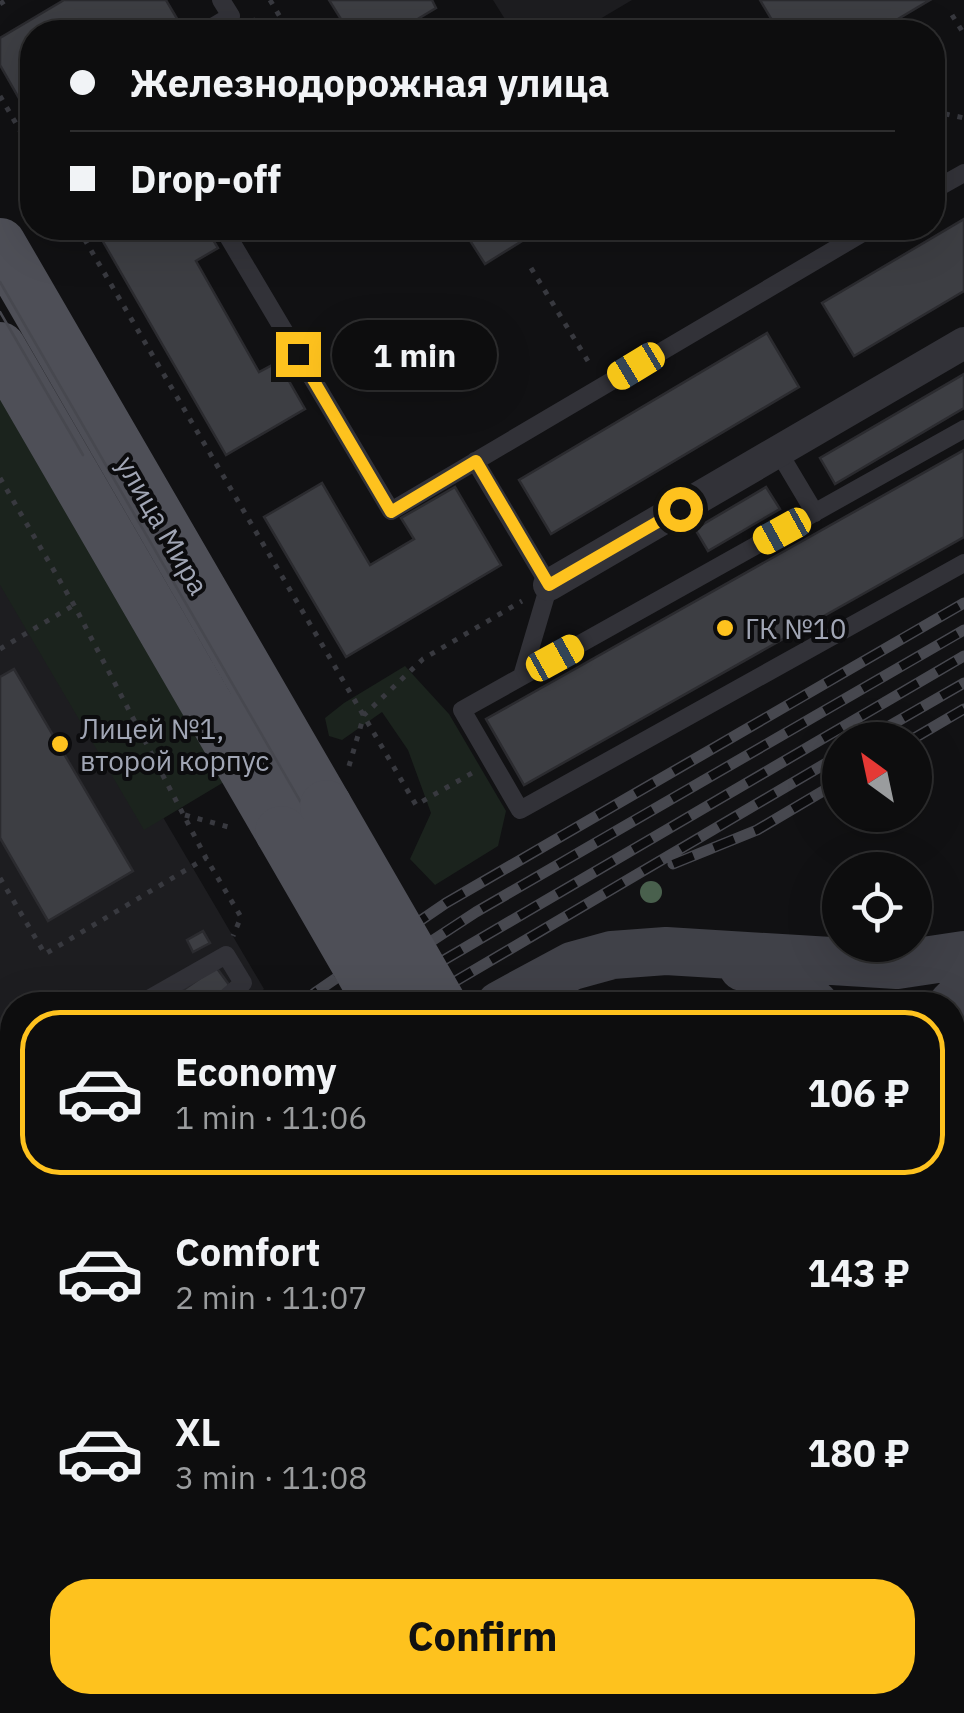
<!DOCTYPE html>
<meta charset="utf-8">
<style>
:root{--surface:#0d0d0e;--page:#161617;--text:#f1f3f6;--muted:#9a9c9e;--line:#2d2d2e;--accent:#fec21e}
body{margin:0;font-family:"IBM Plex Sans",sans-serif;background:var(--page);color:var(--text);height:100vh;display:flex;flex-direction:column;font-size:38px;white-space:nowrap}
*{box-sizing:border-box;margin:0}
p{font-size:32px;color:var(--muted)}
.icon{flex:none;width:55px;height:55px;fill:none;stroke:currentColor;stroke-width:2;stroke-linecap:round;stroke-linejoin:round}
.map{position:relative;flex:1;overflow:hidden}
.drawer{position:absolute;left:0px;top:992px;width:965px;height:722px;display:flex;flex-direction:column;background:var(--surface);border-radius:40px 40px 0 0;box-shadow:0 10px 40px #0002,0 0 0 2px var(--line)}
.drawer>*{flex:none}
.hud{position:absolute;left:20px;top:20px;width:925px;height:220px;border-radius:40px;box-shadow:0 10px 40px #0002,0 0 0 2px var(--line);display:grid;align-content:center;height:220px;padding:0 50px;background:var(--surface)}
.needle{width:65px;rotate:327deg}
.tools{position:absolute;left:822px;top:722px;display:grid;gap:20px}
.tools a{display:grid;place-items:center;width:110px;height:110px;border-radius:50%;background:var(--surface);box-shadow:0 10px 40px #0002,0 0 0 2px var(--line);font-size:50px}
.end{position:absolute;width:45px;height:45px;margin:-22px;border:12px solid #fec21e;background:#111;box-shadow:0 0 0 5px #111}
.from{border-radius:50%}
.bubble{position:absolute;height:70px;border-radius:35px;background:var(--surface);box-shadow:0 10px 40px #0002,0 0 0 2px var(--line);font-size:32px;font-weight:700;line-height:70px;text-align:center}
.car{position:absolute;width:30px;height:60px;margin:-30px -15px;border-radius:12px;box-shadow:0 0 8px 2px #0007;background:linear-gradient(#f5c518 24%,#345 0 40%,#f5c518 0 76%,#345 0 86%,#f5c518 0)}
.hud b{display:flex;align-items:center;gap:35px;height:95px;font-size:38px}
.hud b+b{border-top:2px solid var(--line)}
.hud i{width:25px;height:25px;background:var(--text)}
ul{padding:18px 0 0;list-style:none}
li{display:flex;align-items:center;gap:30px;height:165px;margin:0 20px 15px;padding:0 30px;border:5px solid transparent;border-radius:40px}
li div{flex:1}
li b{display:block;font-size:38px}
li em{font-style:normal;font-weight:700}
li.current{border-color:var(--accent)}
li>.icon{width:90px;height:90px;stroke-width:1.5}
.button{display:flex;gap:20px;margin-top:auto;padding:20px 50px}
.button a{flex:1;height:115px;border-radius:40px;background:var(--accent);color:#111;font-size:40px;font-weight:700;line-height:115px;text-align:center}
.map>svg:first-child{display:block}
</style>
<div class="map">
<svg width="964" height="1713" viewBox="0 0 964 1713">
<rect width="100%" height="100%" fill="#111113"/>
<!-- built -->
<path fill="#1d1d20" d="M493 0H632L578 32H513Z
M0 540 264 989 246 1005H12V1218L0 1229Z"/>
<!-- green -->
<path fill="#1b231d" d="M0 395 224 782 144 830 0 585Z
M405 666 449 714 506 811 498 846 435 885 410 859 431 813 408 750 382 712 342 740 329 736 325 718 344 703Z
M12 1295V1628L0 1646V1303Z
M174 1702 256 1703 257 1713H163Z
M75 1703V1702L137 1703 129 1713H68Z"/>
<!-- building -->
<path fill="#3d3e43" stroke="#2b2b2f" stroke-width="2.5" d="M64 0H166L185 32H32V121L0 65V38Z
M329 0H432L436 8 396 32H349Z
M760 0H930L876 32H779Z
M254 19 262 32H233Z
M964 219V291L854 356 822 303Z
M118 228H206L218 248 196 261 259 372 278 362 305 409 226 455 101 238Z
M462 228H543L485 264Z
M767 333 799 387 551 534 519 480Z
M964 374V408L835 484 820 458Z
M964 450V537L524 785 486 719Z
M322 483 370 565 414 539 401 518 455 487 501 565 346 657 264 517Z
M766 487 780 509 708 551 695 529Z
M14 669 133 871 48 921 0 838V677Z
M203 931 210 943 193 952 187 940Z
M216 967 230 986 204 1005H162Z
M12 1112V1148L0 1157V1120Z
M952 1654 964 1661V1713H839L822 1702H952Z"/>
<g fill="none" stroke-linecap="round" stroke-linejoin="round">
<!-- path -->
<path stroke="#38393f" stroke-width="5" stroke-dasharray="5 8" stroke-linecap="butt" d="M270 0 289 32
M0 4 6 0
M952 15 964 34
M0 96 32 151
M932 111 964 118
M78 228 416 805 472 773
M531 268 591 366
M0 478 74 605 206 858 241 917 233 936
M0 649 74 605
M349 766 364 715 423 659 522 601
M185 815 232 828
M0 878 45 954 206 858
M952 1194 964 1182
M952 1233 964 1253
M0 1659 12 1641
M524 1702 577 1713
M256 1713 266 1702
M374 1713 379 1702"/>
<!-- service -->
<path stroke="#323238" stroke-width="18" d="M204 32 231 16 221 0
M932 191 964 173
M223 228 391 511 871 228
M964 429 462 710 520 810 964 563
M778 451 815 513
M475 461 549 585 522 676
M138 1005 226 955 243 983 218 1005
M0 1085 12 1078
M0 1192 12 1182
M952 1605 964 1612
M757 1713 764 1702"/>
<!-- minor -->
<path stroke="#323238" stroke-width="32" d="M549 585 964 343
M952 1147 964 1138
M952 1298 964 1319"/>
<!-- secondary -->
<path stroke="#404148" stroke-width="48" d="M743 967C770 974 794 986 815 1005
M500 1005 572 966 612 955 666 951 897 965 964 955
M952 1005 964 993
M15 1713 22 1702"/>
<!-- primary -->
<path stroke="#4e4f57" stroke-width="52" d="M0 244 326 806
M0 348 281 832
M952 1453 964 1460
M952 1531 964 1538"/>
<!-- tram -->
<path stroke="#47484f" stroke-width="2.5" d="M0 282 418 1005
M0 312 83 455
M952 1498 964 1505"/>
<defs>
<path id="rail" d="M865 740 964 683
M911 740 964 709
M673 864 757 830 840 781
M301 1005 316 992 446 903 964 603
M334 1005 476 912 964 630
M367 1005 964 656
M415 1005 840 755
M0 1279 12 1269"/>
</defs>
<!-- rail casing -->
<use href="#rail" stroke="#47484f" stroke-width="11"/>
<!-- rail -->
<use href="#rail" stroke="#0c0c0e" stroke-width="8" stroke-dasharray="22" stroke-linecap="butt"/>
<!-- primary-bridge -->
<path stroke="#4e4f57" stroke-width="52" d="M326 806 441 1005
M281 832 381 1005"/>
</g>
<!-- trees -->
<circle fill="#49604d" cx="651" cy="892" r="11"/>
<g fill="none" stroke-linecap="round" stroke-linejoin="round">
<!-- route -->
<path stroke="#fec21e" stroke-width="12" d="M298 354 391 512 476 461 549 585 680 509"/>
</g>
<!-- markers -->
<g fill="#fec21e" stroke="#0c0c0e" stroke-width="4">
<circle cx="725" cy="628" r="10"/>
<circle cx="60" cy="744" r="10"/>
</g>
<g text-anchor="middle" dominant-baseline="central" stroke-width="8" stroke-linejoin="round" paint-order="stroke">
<!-- street labels -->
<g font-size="28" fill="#a1a6b5" stroke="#0c0c0e">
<text transform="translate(163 525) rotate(60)">улица Мира</text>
</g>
<!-- poi labels -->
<g font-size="28" fill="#a1a6b5" stroke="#0c0c0e" text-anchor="start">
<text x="745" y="628">ГК №10</text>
<text x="80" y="728">Лицей №1,<tspan x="80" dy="32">второй корпус</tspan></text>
</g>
</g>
</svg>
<div class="tools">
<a><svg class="needle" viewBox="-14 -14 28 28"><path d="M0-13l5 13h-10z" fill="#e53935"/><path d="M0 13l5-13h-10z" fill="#9a9c9e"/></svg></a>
<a><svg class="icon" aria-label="locate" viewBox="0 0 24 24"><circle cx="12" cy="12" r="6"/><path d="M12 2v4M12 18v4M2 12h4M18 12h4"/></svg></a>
</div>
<i class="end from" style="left:680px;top:509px"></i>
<i class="end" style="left:298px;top:354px"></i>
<div class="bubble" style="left:332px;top:320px;width:165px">1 min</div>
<i class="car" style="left:636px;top:366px;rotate:239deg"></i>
<i class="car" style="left:782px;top:531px;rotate:241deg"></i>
<i class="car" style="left:555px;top:658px;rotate:61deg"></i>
<div class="hud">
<b><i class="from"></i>Железнодорожная улица</b>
<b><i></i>Drop-off</b>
</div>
<section class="drawer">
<ul>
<li class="current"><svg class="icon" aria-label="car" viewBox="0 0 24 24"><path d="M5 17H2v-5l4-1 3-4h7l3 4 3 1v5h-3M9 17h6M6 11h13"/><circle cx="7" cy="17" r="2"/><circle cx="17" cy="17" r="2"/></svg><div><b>Economy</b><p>1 min · 11:06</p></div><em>106 ₽</em></li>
<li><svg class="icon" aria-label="car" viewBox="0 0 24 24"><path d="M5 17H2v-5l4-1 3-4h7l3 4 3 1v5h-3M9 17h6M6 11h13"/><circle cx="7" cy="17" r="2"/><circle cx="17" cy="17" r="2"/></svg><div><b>Comfort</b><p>2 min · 11:07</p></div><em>143 ₽</em></li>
<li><svg class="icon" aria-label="car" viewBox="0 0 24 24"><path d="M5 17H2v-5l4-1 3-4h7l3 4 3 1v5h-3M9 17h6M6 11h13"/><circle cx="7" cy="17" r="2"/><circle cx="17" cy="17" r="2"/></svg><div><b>XL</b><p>3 min · 11:08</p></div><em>180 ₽</em></li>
</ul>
<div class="button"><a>Confirm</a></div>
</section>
</div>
